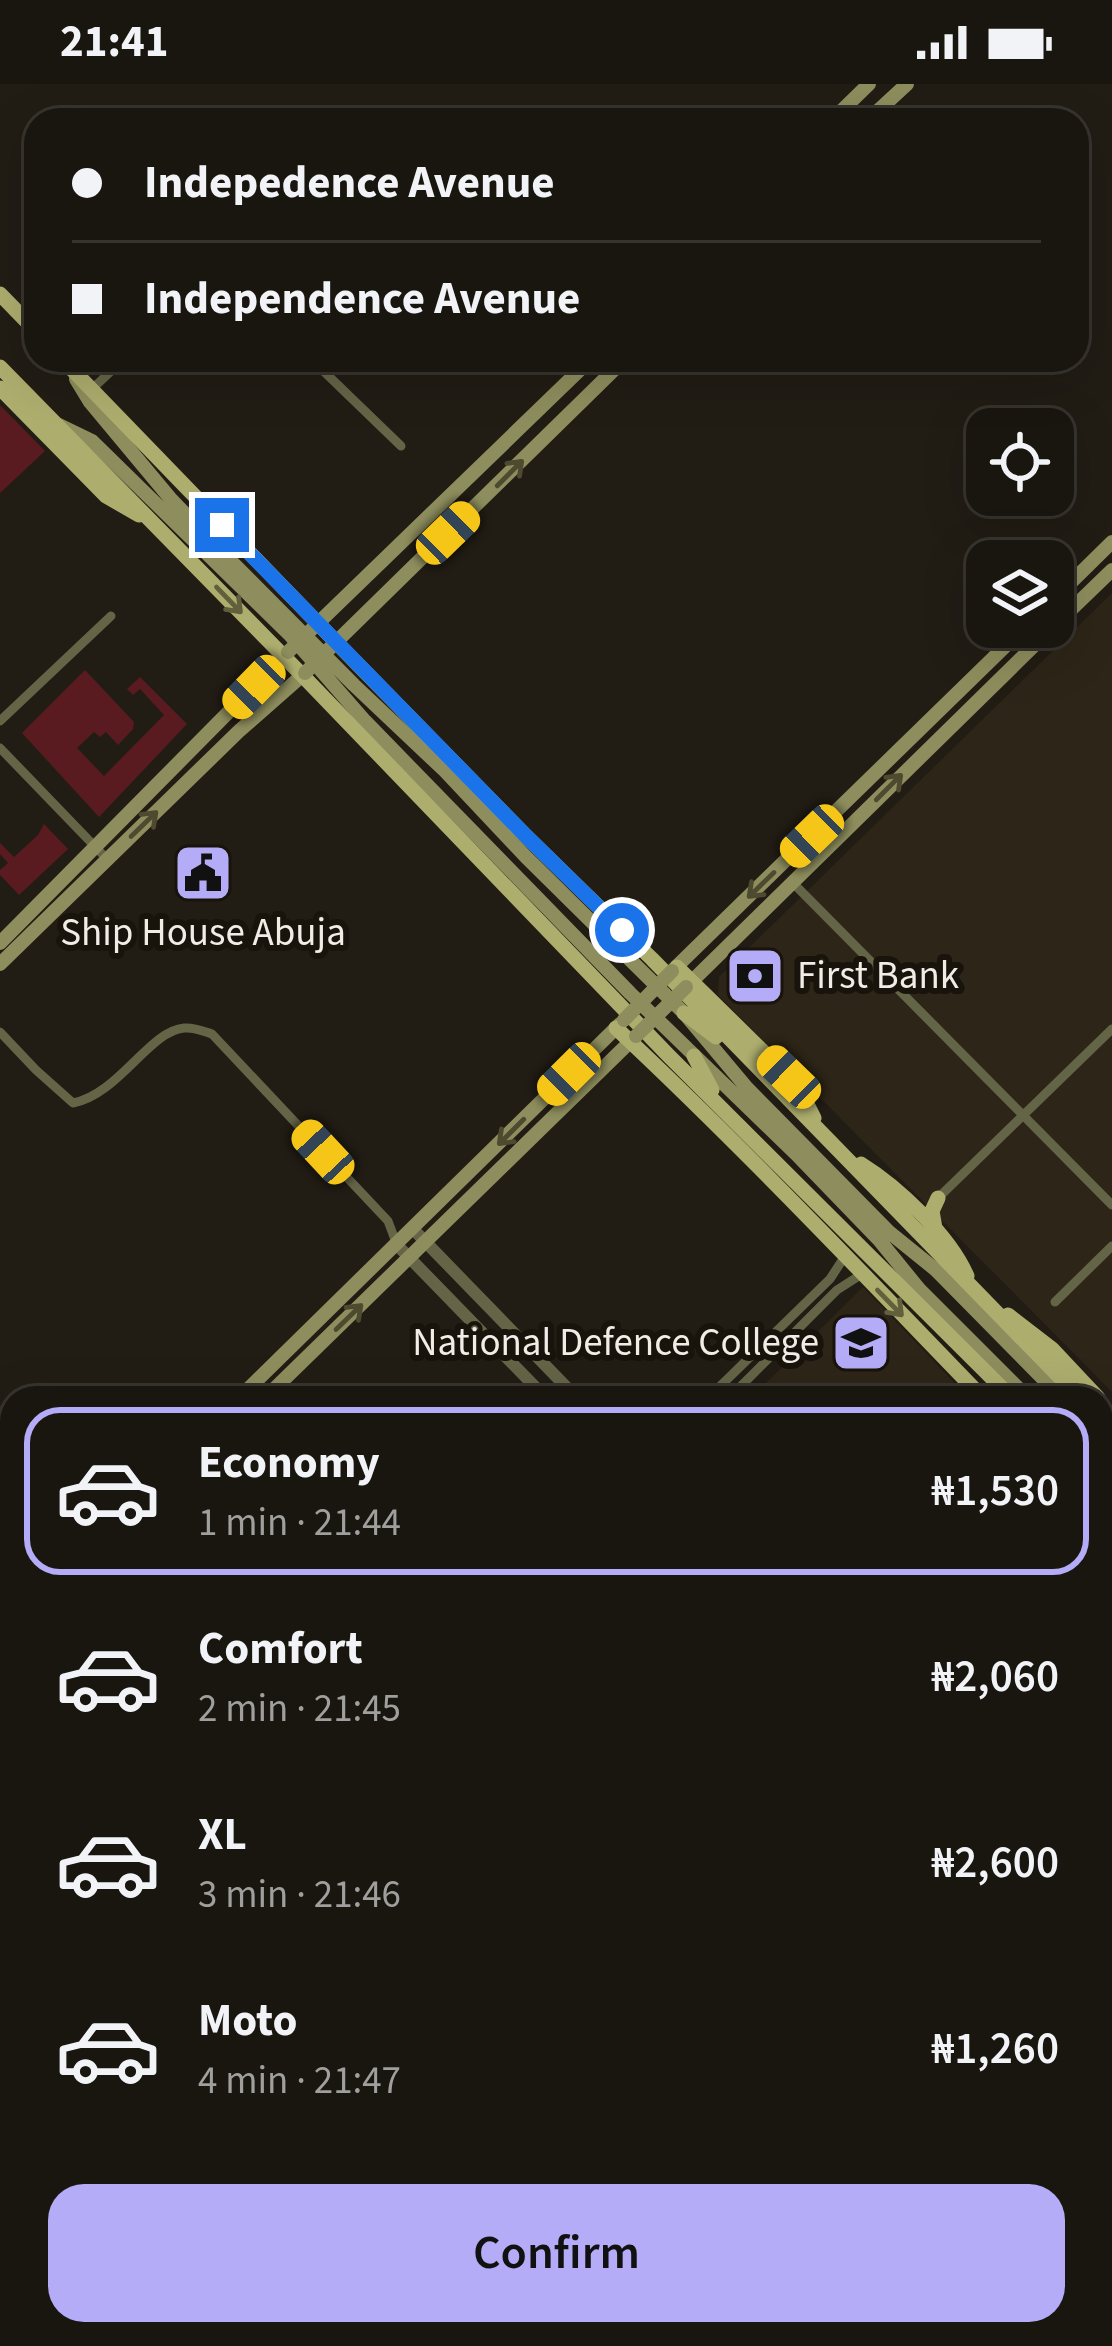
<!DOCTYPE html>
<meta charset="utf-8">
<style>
:root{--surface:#19150f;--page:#221e18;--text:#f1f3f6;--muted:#9f9f9e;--line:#37342f;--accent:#b5acf8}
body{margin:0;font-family:"Source Sans 3",sans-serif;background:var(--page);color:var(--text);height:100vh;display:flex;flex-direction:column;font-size:45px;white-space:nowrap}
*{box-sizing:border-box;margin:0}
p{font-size:39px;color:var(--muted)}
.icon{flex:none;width:66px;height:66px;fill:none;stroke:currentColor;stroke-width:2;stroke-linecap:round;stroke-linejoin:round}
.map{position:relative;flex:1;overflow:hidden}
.drawer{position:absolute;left:0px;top:1302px;width:1113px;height:960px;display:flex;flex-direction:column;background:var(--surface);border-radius:36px 36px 0 0;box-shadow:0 12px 48px #0002,0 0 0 3px var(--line)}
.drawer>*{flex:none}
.banner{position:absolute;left:24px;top:24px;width:1065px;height:264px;border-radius:36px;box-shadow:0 12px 48px #0002,0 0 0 3px var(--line);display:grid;align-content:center;height:264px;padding:0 48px;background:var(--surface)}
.buttons{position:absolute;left:966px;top:324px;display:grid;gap:24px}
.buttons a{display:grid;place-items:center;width:108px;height:108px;border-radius:24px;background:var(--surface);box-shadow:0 12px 48px #0002,0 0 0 3px var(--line);font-size:60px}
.end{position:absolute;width:54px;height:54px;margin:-27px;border:15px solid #1a73e8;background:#fff;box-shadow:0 0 0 6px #fff}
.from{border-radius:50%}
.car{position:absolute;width:36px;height:72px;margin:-36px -18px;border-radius:15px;box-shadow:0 0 9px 3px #0007;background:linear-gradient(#f5c518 24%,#345 0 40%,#f5c518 0 76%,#345 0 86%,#f5c518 0)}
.banner b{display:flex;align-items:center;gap:42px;height:114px;font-size:45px}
.banner b+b{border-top:3px solid var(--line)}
.banner i{width:30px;height:30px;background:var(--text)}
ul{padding:21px 0 0;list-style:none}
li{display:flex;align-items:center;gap:36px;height:168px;margin:0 24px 18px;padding:0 24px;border:6px solid transparent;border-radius:36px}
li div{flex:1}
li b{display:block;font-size:45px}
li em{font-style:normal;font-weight:600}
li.active{border-color:var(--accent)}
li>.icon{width:108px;height:108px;stroke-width:1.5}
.cta{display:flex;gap:24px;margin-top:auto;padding:24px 48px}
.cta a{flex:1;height:138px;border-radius:36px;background:var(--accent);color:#111;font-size:48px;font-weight:600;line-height:138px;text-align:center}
.status{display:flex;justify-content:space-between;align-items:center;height:84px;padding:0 60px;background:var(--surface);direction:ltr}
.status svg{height:33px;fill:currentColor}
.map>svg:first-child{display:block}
</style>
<div class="status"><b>21:41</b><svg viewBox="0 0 49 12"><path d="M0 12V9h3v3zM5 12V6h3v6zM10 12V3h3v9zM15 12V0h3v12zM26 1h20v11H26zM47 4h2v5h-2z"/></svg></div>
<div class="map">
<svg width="1112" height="2262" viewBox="0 0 1112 2262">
<rect width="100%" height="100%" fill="#211c14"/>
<!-- built -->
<path fill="#2d2517" d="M1112 509V1308L718 911 719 893Z
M863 1203 969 1314H751Z
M12 1885V2250H185L173 2262H0V1897Z"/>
<!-- green -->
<path fill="#591b20" d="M0 321 45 367 0 409Z
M85 586 134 638 133 645 118 661 106 648 100 653 94 648 77 664 104 692 164 631 140 605 133 611 127 605 140 593 187 640 99 733 22 649Z
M44 740 68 765 19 811 0 791V786L8 779 0 770V759L14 773 38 751Z"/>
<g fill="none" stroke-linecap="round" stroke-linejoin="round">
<!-- minor -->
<path stroke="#646447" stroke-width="9" d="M312 276 401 362
M93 304 123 276
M0 637 111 532
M0 664 107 775
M792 798 1112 1121
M0 948 36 986 73 1019C119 1010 149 947 184 944 194 943 203 947 212 950L388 1137 397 1161
M938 1114 1112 945
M1055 1218 1112 1162
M708 1314 830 1195 845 1172
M729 1314 837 1206 862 1190
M0 1344 12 1332"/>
<!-- tertiary -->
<path stroke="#646447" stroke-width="12" d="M413 1145 577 1314
M397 1161 546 1314
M1101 1859 1112 1870
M1101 1885 1112 1896"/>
<!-- secondary -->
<path stroke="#8d8d5d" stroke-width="14" d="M832 36 869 0
M868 36 907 0
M76 295 90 318 170 414 215 461 354 601 445 687 526 773 684 929 747 1004 889 1148 936 1186 1062 1314
M59 341 92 357 289 550 365 637 630 909 796 1070 880 1157 919 1205 1028 1314
M1053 516 1112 458
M1053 543 1112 486
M313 544 590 276
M329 565 624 276
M0 859 288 568
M0 880 239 647 305 589
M672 887 1025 543
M686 903 1053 543
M239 1314 620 940
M265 1314 635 953
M1101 1353 1112 1365
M1101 1385 1112 1374
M0 1549 12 1537
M0 1573 12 1562
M0 1815 12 1827
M0 1842 12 1854
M209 2262 222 2250
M233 2262 245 2250"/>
<!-- primary -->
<path stroke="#adad6e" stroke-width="15" d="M0 210 36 247
M63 276 336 558 524 750 652 875 1080 1314
M0 283 303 592 668 971 1012 1314
M0 304 106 412 139 431
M677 883 789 993 800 1006 814 1034
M684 929 716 953
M616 944C743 1063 862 1189 983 1314
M694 972 712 1006
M861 1080C898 1103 949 1151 967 1192
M935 1144 932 1127 938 1114
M1008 1231 1052 1265 1098 1314
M1101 1335 1112 1346"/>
<!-- secondary-bridge -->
<path stroke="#8d8d5d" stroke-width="14" d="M288 568 311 546
M305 589 329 565
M624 936 672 887
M636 952 686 903
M1101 1415 1112 1404"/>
</g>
<!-- one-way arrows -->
<defs><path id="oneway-shaft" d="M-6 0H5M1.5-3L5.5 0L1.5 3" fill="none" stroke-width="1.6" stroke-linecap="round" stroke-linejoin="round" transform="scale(3)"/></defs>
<g stroke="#4d4a30">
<use href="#oneway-shaft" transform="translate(510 389) rotate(-45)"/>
<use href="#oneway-shaft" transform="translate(889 703) rotate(-45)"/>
<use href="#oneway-shaft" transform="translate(144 740) rotate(-44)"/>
<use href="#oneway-shaft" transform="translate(761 801) rotate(136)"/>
<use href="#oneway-shaft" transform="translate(511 1048) rotate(135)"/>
<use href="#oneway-shaft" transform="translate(349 1233) rotate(-44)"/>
</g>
<g stroke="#62603c">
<use href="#oneway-shaft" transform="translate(229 516) rotate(46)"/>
<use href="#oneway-shaft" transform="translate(890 1219) rotate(46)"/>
</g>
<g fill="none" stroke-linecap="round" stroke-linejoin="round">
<!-- route -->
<path stroke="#1a73e8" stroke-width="15" d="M222 441 524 750 622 846"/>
</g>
<!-- icons -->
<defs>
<symbol id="civic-square" viewBox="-11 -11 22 22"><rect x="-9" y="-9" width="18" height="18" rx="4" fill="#b5acf8" stroke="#18130b"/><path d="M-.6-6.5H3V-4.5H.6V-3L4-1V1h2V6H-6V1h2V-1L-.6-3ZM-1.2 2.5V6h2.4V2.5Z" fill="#111"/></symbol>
<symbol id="bank-square" viewBox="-11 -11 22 22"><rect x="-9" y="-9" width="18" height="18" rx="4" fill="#b5acf8" stroke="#18130b"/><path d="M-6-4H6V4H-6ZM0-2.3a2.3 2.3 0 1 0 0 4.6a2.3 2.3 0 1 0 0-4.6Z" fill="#111"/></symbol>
<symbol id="university-square" viewBox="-11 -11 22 22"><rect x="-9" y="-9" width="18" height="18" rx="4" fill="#b5acf8" stroke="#18130b"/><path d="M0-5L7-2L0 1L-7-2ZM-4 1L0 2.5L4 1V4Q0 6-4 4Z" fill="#111"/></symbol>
</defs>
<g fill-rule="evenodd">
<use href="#civic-square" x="170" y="756" width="66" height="66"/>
<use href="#bank-square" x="722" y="859" width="66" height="66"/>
<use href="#university-square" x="828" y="1226" width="66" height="66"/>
</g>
<g text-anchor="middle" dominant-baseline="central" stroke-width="12" stroke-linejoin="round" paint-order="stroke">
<!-- poi labels -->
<g font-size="39" fill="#f0ece6" stroke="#18130b">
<text x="203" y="849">Ship House Abuja</text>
<text x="797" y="892" text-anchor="start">First Bank</text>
<text x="819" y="1259" text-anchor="end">National Defence College</text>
</g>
</g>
</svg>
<div class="buttons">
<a><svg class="icon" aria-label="locate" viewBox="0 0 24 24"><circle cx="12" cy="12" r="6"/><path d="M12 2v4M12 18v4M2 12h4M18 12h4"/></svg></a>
<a><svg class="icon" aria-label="layers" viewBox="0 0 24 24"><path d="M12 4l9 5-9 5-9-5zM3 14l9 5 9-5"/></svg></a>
</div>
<i class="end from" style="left:622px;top:846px"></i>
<i class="end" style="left:222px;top:441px"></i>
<i class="car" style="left:448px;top:449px;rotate:46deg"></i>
<i class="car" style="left:254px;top:603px;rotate:224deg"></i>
<i class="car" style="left:812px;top:752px;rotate:226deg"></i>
<i class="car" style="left:569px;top:990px;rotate:225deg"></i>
<i class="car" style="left:789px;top:993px;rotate:314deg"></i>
<i class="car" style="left:323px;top:1068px;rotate:317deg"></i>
<div class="banner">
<b><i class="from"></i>Indepedence Avenue</b>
<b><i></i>Independence Avenue</b>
</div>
<section class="drawer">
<ul>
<li class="active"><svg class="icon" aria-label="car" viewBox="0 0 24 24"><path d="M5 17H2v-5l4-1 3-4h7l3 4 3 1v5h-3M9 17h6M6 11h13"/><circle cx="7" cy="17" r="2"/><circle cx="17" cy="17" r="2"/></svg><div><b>Economy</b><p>1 min · 21:44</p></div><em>₦1,530</em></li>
<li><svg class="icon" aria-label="car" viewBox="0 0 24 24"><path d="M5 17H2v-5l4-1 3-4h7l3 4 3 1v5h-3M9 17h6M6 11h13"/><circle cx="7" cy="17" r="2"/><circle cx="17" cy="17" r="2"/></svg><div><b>Comfort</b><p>2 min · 21:45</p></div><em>₦2,060</em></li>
<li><svg class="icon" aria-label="car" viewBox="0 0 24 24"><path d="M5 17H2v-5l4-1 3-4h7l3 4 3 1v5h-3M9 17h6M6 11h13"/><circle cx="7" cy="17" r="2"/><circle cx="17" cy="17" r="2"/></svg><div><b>XL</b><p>3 min · 21:46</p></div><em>₦2,600</em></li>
<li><svg class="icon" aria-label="car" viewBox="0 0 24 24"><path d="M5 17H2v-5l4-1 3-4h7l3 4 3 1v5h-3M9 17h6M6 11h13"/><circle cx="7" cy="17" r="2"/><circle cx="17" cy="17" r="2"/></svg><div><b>Moto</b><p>4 min · 21:47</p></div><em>₦1,260</em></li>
</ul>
<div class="cta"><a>Confirm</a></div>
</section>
</div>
